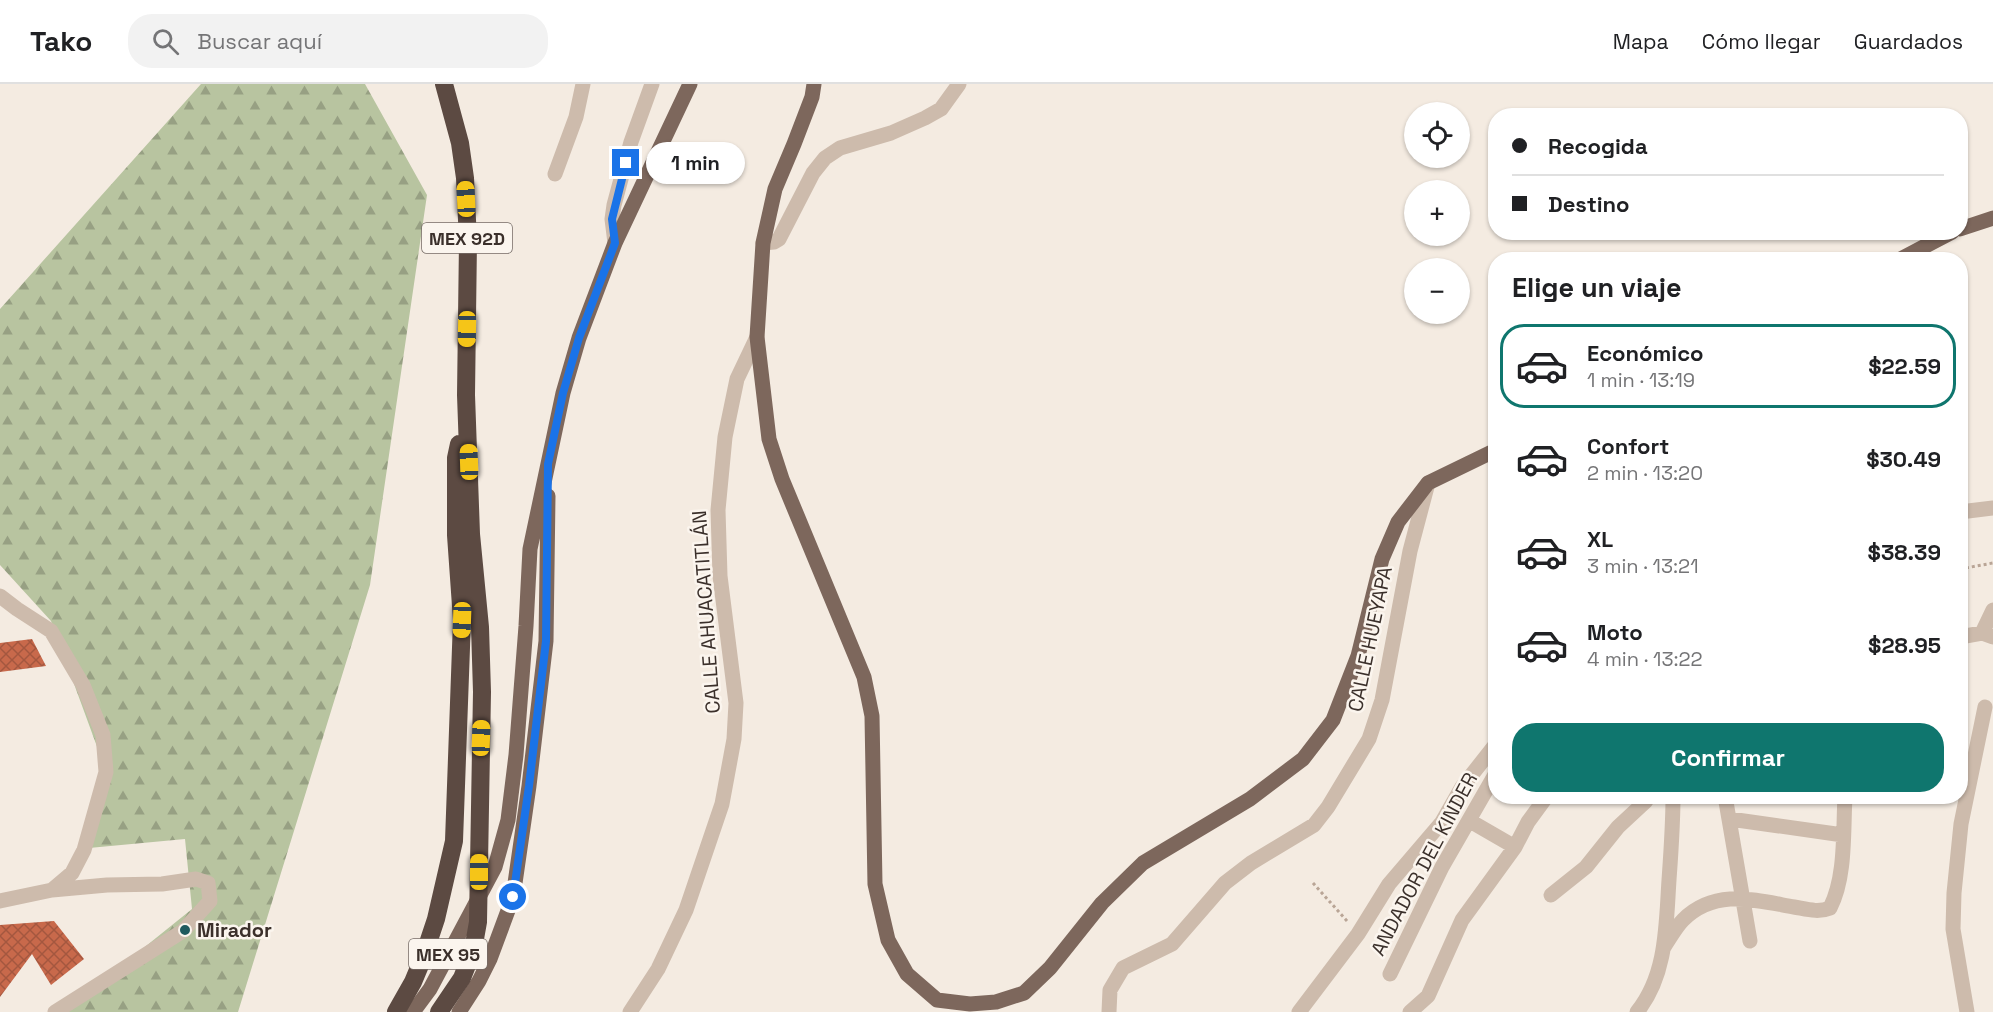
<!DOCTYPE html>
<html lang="es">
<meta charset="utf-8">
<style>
:root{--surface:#fff;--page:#f2f2f2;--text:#202124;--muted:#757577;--line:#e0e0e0;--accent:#0f766e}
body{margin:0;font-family:"Space Grotesk",sans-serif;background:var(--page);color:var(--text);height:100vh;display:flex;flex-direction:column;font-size:22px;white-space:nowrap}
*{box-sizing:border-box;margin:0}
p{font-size:20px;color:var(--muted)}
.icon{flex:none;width:33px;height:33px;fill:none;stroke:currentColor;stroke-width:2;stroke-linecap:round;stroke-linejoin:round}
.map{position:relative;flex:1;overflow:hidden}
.side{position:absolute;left:1488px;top:168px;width:480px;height:552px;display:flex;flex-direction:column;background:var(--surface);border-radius:24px;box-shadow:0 2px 4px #0004}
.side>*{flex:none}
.hud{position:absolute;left:1488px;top:24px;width:480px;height:132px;border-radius:24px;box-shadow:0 2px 4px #0004;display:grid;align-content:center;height:132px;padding:0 24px;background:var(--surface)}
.controls{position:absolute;left:1404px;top:18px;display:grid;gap:12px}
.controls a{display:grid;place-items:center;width:66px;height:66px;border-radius:50%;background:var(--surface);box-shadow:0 2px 4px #0004;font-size:30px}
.end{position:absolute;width:27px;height:27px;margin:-14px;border:8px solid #1a73e8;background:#fff;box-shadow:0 0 0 3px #fff}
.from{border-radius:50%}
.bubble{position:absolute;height:42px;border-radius:21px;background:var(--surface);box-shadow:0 2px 4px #0004;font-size:20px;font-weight:800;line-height:42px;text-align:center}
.car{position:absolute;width:18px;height:36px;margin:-18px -9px;border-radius:8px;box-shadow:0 0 4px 2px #0007;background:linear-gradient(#f5c518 24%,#345 0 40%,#f5c518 0 76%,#345 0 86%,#f5c518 0)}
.hud b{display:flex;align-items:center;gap:21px;height:57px;font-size:22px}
.hud b+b{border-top:2px solid var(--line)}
.hud i{width:15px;height:15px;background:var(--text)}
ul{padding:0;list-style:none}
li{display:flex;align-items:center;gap:18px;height:84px;margin:0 12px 9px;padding:0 12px;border:3px solid transparent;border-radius:24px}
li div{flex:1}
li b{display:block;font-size:22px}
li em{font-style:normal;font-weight:800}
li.selected{border-color:var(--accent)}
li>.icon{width:54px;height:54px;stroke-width:1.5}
h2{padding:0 24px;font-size:27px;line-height:72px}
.action{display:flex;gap:12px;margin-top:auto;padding:12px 24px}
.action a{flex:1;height:69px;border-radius:24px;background:var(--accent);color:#fff;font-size:24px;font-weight:800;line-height:69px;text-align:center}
header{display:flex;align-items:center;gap:36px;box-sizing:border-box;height:84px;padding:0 30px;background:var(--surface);border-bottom:2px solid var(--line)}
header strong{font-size:28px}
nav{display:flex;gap:33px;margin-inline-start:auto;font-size:21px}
.search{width:420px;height:54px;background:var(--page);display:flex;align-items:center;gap:15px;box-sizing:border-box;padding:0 21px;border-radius:24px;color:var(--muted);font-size:22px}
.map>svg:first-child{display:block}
</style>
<header>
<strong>Tako</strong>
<div class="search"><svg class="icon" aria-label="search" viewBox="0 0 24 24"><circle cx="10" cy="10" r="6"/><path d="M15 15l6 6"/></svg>Buscar aquí</div>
<nav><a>Mapa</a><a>Cómo llegar</a><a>Guardados</a></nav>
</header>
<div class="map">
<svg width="1993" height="928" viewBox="0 0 1993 928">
<defs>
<pattern id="forest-firs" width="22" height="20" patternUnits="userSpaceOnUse" patternTransform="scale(1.5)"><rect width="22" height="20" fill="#b8c4a0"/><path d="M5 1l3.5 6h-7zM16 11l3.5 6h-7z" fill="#97a083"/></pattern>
<pattern id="building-cross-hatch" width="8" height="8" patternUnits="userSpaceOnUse" patternTransform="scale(1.5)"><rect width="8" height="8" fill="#c8694b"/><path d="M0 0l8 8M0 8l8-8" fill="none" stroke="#a4573f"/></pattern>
</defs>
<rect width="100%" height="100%" fill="#f4ebe1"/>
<!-- forest -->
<path fill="url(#forest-firs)" d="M201 0H365L427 111 370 501 238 928H64L192 825 185 755 89 764 103 679 51 537 0 481V225Z"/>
<!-- building -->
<path fill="url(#building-cross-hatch)" d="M32 555 46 582 0 588V559Z
M54 837 84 875 51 901 32 870 0 913V841Z"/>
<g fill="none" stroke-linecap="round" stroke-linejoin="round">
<!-- path -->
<path stroke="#b9a596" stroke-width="3" stroke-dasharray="3 3" stroke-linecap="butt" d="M1960 485 1993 479
M1313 799 1347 837"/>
<!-- minor -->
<path stroke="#cdbbac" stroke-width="15" d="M555 90 576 33 583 0
M615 159 612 135 614 121 631 58 652 0
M763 159 774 158 779 155 813 89 825 74 840 64 891 49 925 34 941 25 959 0
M1960 428 1993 424
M0 512 17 525 51 547 83 601 103 651 106 688 84 766 72 789 52 806
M1982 549 1993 526
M1960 553 1982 549 1993 553
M1725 712 1750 857
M1730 735 1843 751
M1470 737 1515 763
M1551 811 1586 783 1618 743 1646 717
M0 817 52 806 107 801 162 800 196 795 208 799 210 817 183 847 55 928
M1664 863C1670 854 1676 843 1683 836 1715 804 1755 816 1794 823 1806 825 1818 829 1830 824 1846 793 1843 748 1845 712
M1390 890 1442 783 1496 689
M630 928 658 885 686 826 722 720 734 655 736 619 720 492 718 426 725 353 737 295 757 253
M1109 928 1110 906 1123 884 1172 860 1225 799 1251 779 1314 741 1328 723 1369 655 1382 616 1410 467 1428 399
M1299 928 1358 850 1389 800 1442 738 1462 703 1496 660
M1410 928 1428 912 1462 836 1515 763 1528 738 1547 712
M1637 928C1667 891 1666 841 1669 796 1671 768 1673 741 1673 712
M1967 928 1953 845 1954 809 1961 740 1985 623"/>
<!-- major -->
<path stroke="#7d675c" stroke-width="15" d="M814 0 812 13 794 60 775 105 763 159 757 253 769 355 782 395 864 593 872 632 875 800 888 856 907 890 937 916 970 920 996 918 1024 909 1050 884 1102 819 1143 779 1250 715 1303 675 1333 636 1358 572 1382 475 1398 438 1428 399 1496 366
M1960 145 1993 134
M1899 176 1952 148
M413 928 430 905 495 783 508 736 516 671 526 542 530 465 563 309 579 254 615 159 690 0
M459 928 479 897 490 875 513 813 529 702 546 557 548 412"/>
<!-- highway -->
<path stroke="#5c4a42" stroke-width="18" d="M396 928 413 898 423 874 436 835 454 757 462 536 456 451V374L459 360
M439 928 462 894 473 866 478 838 482 608 480 543 471 450 466 311 468 157 465 94 460 59 444 0"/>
</g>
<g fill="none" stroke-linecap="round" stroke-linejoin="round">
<!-- route -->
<path stroke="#1a73e8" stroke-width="8" d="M513 813 529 702 546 557 548 380 563 309 579 254 615 159 612 135 626 79"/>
</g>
<!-- markers -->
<circle fill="#1f5a5e" stroke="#fbf5ee" stroke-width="2" cx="185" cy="846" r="6"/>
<g text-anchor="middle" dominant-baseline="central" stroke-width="5" stroke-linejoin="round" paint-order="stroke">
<!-- shield labels -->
<g fill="#fbf5ee" stroke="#756b66" stroke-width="1.5">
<rect x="422" y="139" width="90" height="30" rx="4.5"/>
<rect x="409" y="855" width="78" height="30" rx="4.5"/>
</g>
<g font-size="18" font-weight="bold" fill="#3b302b">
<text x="467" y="154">MEX 92D</text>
<text x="448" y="870">MEX 95</text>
</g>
<!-- street labels -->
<g font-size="20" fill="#3b302b" stroke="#fbf5ee">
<text transform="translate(706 528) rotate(-94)">CALLE AHUACATITLÁN</text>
<text transform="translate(1370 555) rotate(-78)">CALLE HUEYAPA</text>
<text transform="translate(1424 780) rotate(-62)">ANDADOR DEL KINDER</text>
</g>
<!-- poi labels -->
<g font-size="20" font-weight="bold" fill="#3b302b" stroke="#fbf5ee" text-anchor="start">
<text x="197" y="846">Mirador</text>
</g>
</g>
</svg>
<div class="controls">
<a><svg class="icon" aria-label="locate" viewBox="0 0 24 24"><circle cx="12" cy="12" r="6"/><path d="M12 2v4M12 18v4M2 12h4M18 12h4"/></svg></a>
<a>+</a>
<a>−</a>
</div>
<i class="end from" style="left:513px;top:813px"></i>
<i class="end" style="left:626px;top:79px"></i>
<div class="bubble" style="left:646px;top:58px;width:99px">1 min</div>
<i class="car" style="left:466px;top:115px;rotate:357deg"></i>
<i class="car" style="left:467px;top:245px;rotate:181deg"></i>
<i class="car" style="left:469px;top:378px;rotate:358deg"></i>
<i class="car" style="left:462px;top:536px;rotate:182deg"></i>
<i class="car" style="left:481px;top:654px;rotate:2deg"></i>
<i class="car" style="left:479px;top:788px;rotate:0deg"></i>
<div class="hud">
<b><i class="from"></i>Recogida</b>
<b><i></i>Destino</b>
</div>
<section class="side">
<h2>Elige un viaje</h2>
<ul>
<li class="selected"><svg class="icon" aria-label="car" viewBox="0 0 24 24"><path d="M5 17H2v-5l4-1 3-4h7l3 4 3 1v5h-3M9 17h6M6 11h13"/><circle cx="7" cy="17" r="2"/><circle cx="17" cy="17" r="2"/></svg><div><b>Económico</b><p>1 min · 13:19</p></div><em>$22.59</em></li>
<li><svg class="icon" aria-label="car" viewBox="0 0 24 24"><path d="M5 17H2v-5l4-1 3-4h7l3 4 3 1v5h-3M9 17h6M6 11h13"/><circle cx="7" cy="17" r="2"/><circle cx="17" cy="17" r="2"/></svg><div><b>Confort</b><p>2 min · 13:20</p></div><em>$30.49</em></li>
<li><svg class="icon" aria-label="car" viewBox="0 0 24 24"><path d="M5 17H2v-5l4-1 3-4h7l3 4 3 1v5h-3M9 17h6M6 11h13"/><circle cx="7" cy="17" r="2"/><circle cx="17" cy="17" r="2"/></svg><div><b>XL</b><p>3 min · 13:21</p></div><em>$38.39</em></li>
<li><svg class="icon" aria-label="car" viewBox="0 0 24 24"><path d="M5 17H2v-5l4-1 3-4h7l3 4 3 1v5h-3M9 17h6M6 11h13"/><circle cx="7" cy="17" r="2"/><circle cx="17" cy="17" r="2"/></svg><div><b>Moto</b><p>4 min · 13:22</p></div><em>$28.95</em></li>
</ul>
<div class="action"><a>Confirmar</a></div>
</section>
</div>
